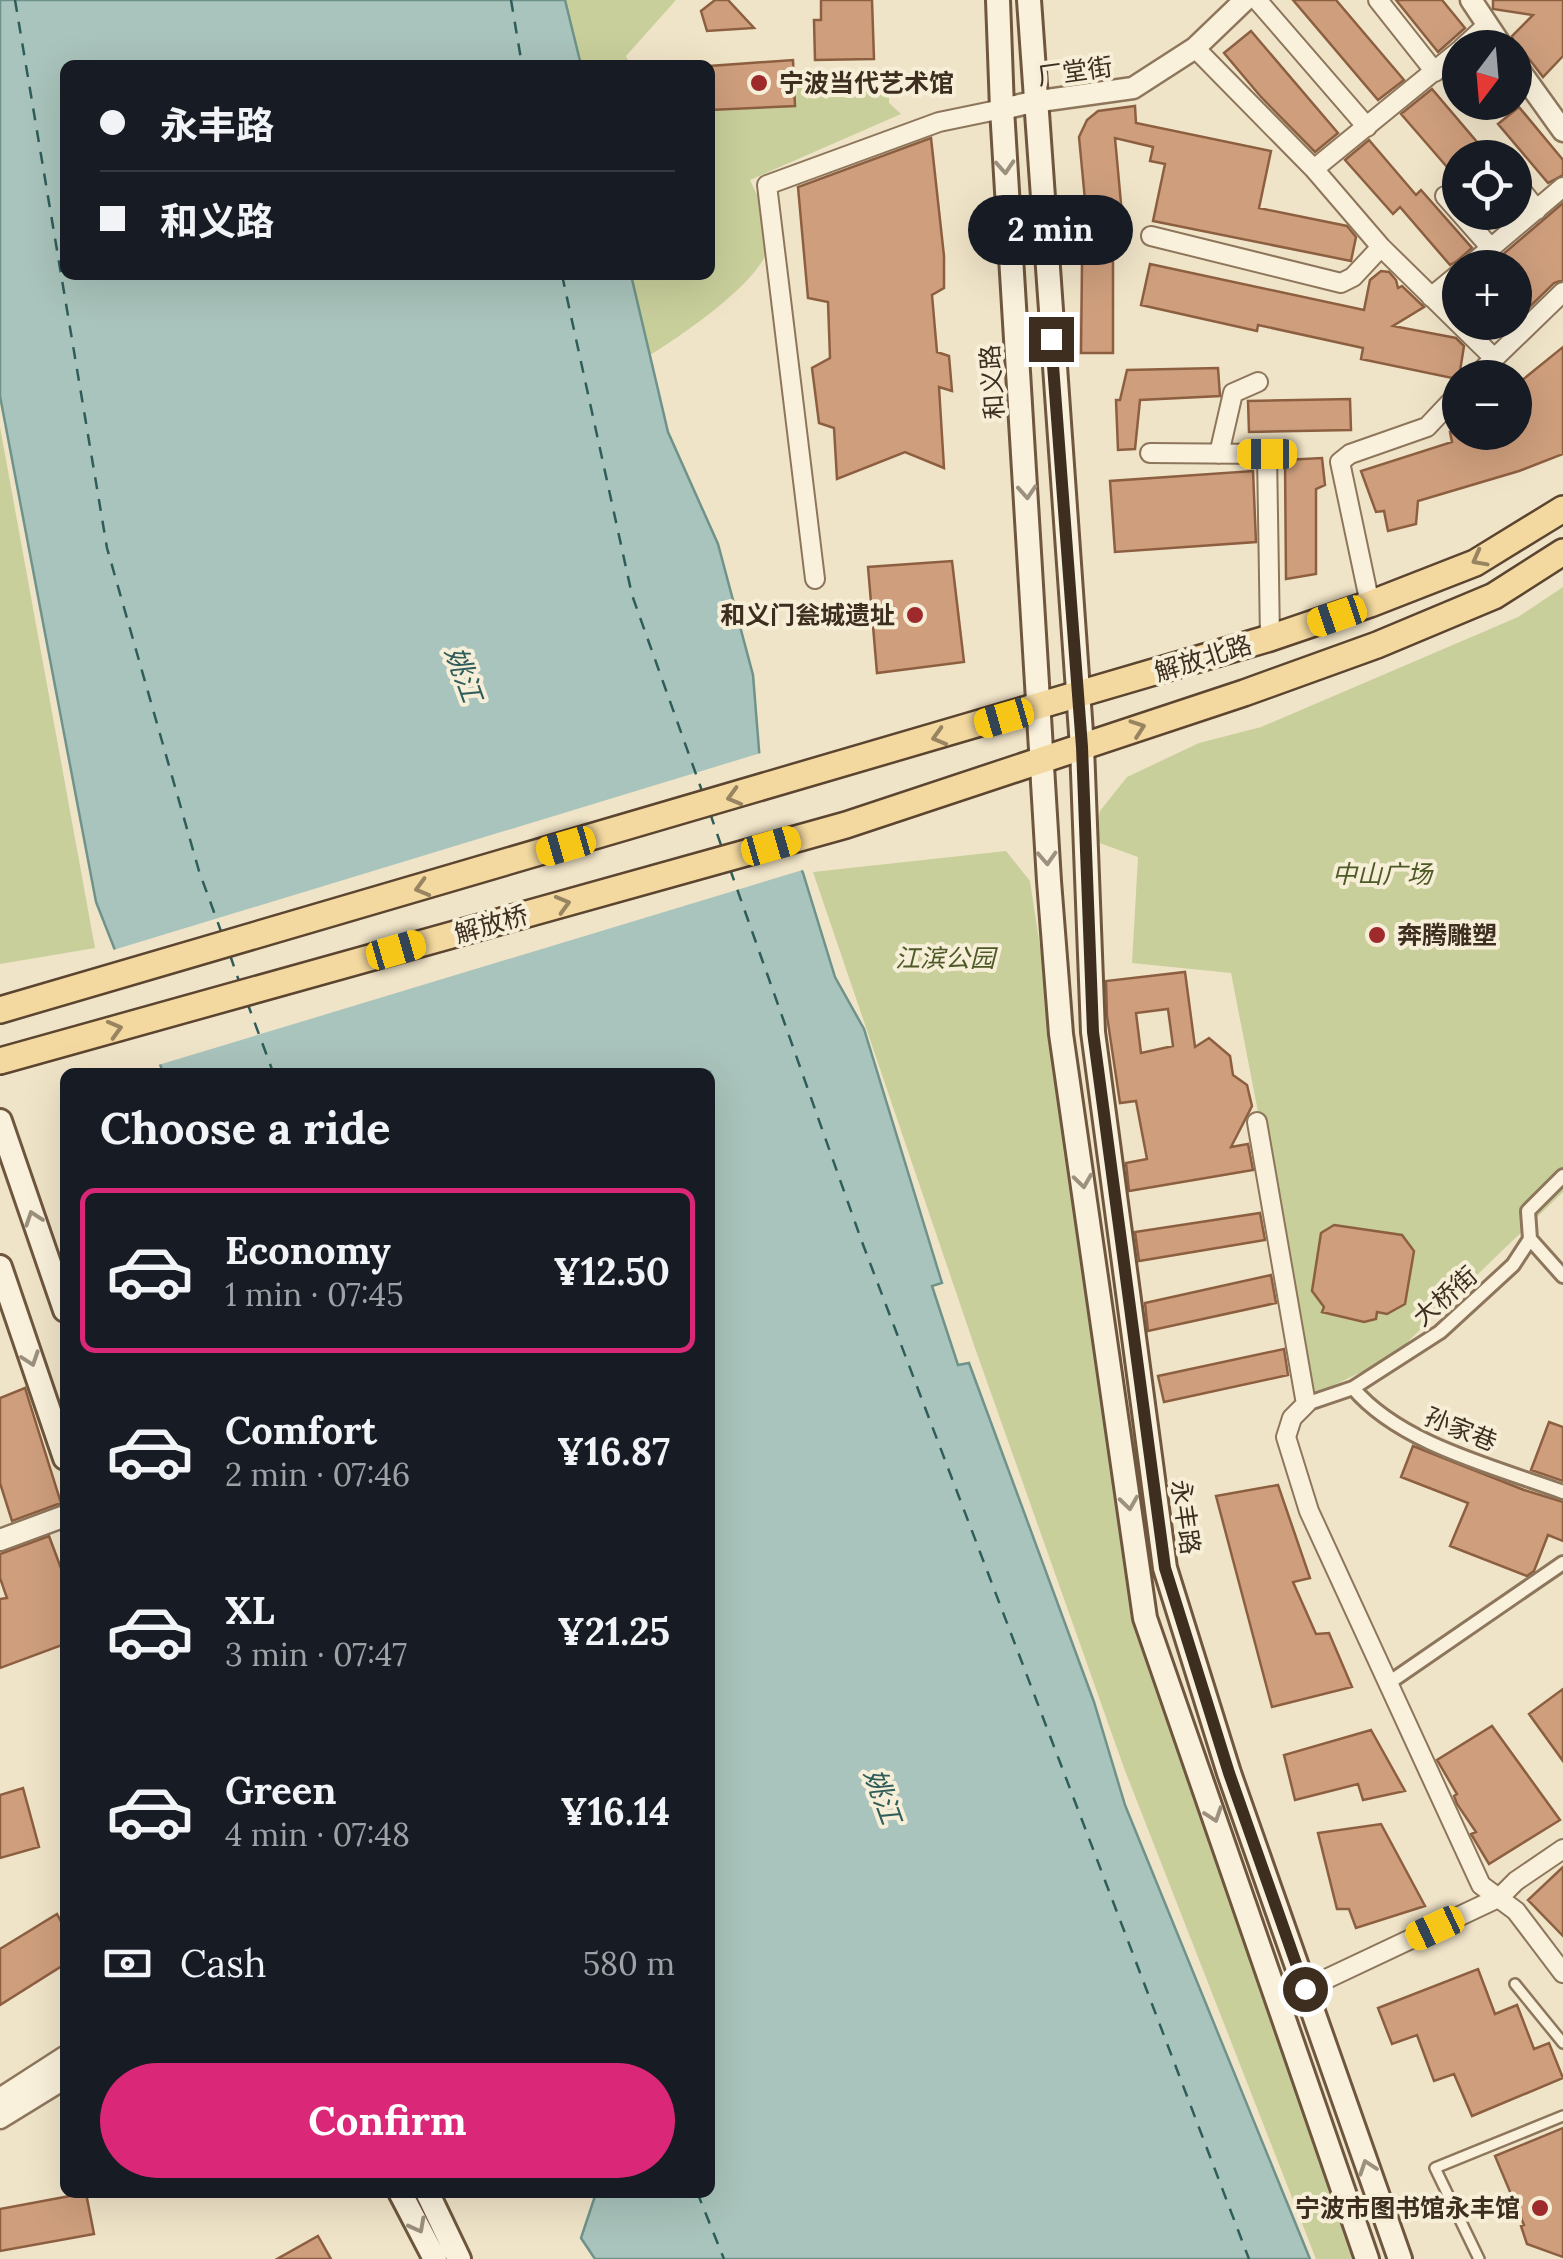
<!DOCTYPE html>
<meta charset="utf-8">
<style>
:root{--surface:#171b24;--page:#20242c;--text:#f1f3f6;--muted:#9ea1a6;--line:#363941;--accent:#db2777}
body{margin:0;font-family:Lora,"Noto Sans SC",serif;background:var(--page);color:var(--text);height:100vh;display:flex;flex-direction:column;font-size:38px;white-space:nowrap}
*{box-sizing:border-box;margin:0}
p{font-size:32px;color:var(--muted)}
.icon{flex:none;width:55px;height:55px;fill:none;stroke:currentColor;stroke-width:2;stroke-linecap:round;stroke-linejoin:round}
.map{position:relative;flex:1;overflow:hidden}
.sheet{position:absolute;left:60px;top:1068px;width:655px;height:1130px;display:flex;flex-direction:column;background:var(--surface);border-radius:15px;box-shadow:0 10px 40px #0002}
.sheet>*{flex:none}
.hud{position:absolute;left:60px;top:60px;width:655px;height:220px;border-radius:15px;box-shadow:0 10px 40px #0002;display:grid;align-content:center;height:220px;padding:0 40px;background:var(--surface)}
.needle{width:65px;rotate:196deg}
.controls{position:absolute;left:1442px;top:30px;display:grid;gap:20px}
.controls a{display:grid;place-items:center;width:90px;height:90px;border-radius:50%;background:var(--surface);box-shadow:0 10px 40px #0002;font-size:50px}
.end{position:absolute;width:45px;height:45px;margin:-22px;border:12px solid #3d2e20;background:#fff;box-shadow:0 0 0 5px #fff}
.from{border-radius:50%}
.bubble{position:absolute;height:70px;border-radius:35px;background:var(--surface);box-shadow:0 10px 40px #0002;font-size:32px;font-weight:700;line-height:70px;text-align:center}
.car{position:absolute;width:30px;height:60px;margin:-30px -15px;border-radius:12px;box-shadow:0 0 8px 2px #0007;background:linear-gradient(#f5c518 24%,#345 0 40%,#f5c518 0 76%,#345 0 86%,#f5c518 0)}
.hud b{display:flex;align-items:center;gap:35px;height:95px;font-size:38px}
.hud b+b{border-top:2px solid var(--line)}
.hud i{width:25px;height:25px;background:var(--text)}
ul{padding:0;list-style:none}
li{display:flex;align-items:center;gap:30px;height:165px;margin:0 20px 15px;padding:0 20px;border:5px solid transparent;border-radius:15px}
li div{flex:1}
li b{display:block;font-size:38px}
li em{font-style:normal;font-weight:700}
li.active{border-color:var(--accent)}
li>.icon{width:90px;height:90px;stroke-width:1.5}
h2{padding:0 40px;font-size:45px;line-height:120px}
.pay{display:flex;align-items:center;gap:25px;height:110px;padding:0 40px;font-size:38px}
.pay p{margin-inline-start:auto}
.action{display:flex;gap:20px;margin-top:auto;padding:20px 40px}
.action a{flex:1;height:115px;border-radius:60px;background:var(--accent);color:#fff;font-size:40px;font-weight:700;line-height:115px;text-align:center}
.map>svg:first-child{display:block}
</style>
<div class="map">
<svg width="1563" height="2259" viewBox="0 0 1563 2259">
<rect width="100%" height="100%" fill="#f0e4c8"/>
<!-- green -->
<path fill="#c9cf9b" d="M565 0H676L626 56 630 65H581Z
M817 76H889V103L901 114 750 180C760 202 776 230 766 254 752 287 681 336 650 355L631 275H710V110L795 106 794 89Z
M0 427 95 948 0 964Z
M1563 587V1192L1391 1358 1313 1395 1231 973 1132 963 1138 857 1094 841 1100 811 1127 777 1199 743 1261 727 1518 617Z
M1006 851 1030 881 1137 1587 1368 2259H1316L1124 1768 975 1348 813 872Z"/>
<!-- water -->
<path fill="#a9c4bc" stroke="#6f938a" stroke-width="2.5" d="M0 0H565L581 65H65V275H631L668 432 718 544 753 675 762 787 803 873 835 977 864 1029 942 1283 932 1286 958 1365 969 1363 1094 1702 1125 1805 1310 2259H595L581 2238 596 2193 710 2192V1072H163L96 902 0 396Z"/>
<!-- pier -->
<path fill="#f0e4c8" d="M764 752 767 786 806 869 155 1066 110 951Z"/>
<g fill="none" stroke-linecap="round" stroke-linejoin="round">
<!-- ferry -->
<path stroke="#2f5d5a" stroke-width="2.5" stroke-dasharray="12 10" stroke-linecap="butt" d="M15 0 107 548 199 871 222 934
M511 0 522 65
M562 275 632 595 702 791
M710 813 722 848
M730 869 862 1242 1249 2259
M230 955 239 981
M247 1002 273 1072
M697 2192 724 2259"/>
</g>
<!-- building -->
<path fill="#cf9f7d" stroke="#8d5f41" stroke-width="2.5" fill-rule="evenodd" d="M715 0H728L754 28 707 31 701 11Z
M821 0H872L874 59 815 60 814 20H821Z
M1293 0H1336L1404 80 1378 100Z
M1396 0H1442L1465 28 1438 52Z
M1493 0H1563V56L1543 77 1526 55 1516 51 1512 36 1533 15 1493 9Z
M1251 31 1338 133 1315 152 1261 97 1224 53Z
M793 60 795 106 710 110V66Z
M1432 89 1477 142 1467 151 1473 158H1460V182L1401 114Z
M1135 106 1136 123 1271 151 1259 208 1347 226 1356 237 1351 261 1153 221 1165 164 1150 161 1153 147 1115 138 1124 236H1113V353H1081L1082 263H1091L1079 137 1087 120 1098 111Z
M1519 107 1563 160V175L1548 183 1498 124Z
M931 138 944 256V288L932 295 937 352 949 356 952 391 939 387 944 468 905 452 837 479 834 428 819 423 812 368 830 358 828 302 808 298 798 187Z
M1369 140 1416 195 1421 190 1472 248 1457 261 1450 265 1400 207 1393 214 1345 160Z
M1563 203V280L1554 283 1515 321V268H1487Z
M1150 264 1364 310 1370 280 1381 271 1389 272 1396 280 1398 288 1402 286 1424 307 1393 326 1456 338 1464 346 1460 371 1452 378 1361 359 1363 348 1258 325 1257 331 1141 305Z
M1563 347V454L1519 471 1418 501 1416 524 1388 531 1384 511 1376 512 1361 471 1452 442 1450 432H1515V386Z
M1218 368 1220 396 1140 400 1135 449 1118 450 1116 400H1120L1127 370Z
M1350 399 1351 430 1249 432 1248 401Z
M1322 458 1325 485 1316 489V574L1286 579 1285 460Z
M1253 471 1256 542 1115 552 1110 481Z
M952 561 964 662 877 673 868 567Z
M1185 972 1195 1047 1209 1038 1230 1056 1233 1075 1247 1085 1252 1106 1231 1147 1248 1144 1253 1170 1129 1191 1126 1163 1147 1159 1136 1101 1120 1103 1107 1016 1106 981ZM1168 1009 1173 1046 1141 1053 1136 1013Z
M1260 1213 1265 1240 1139 1261 1135 1232Z
M1334 1225 1402 1235 1414 1251 1405 1304 1387 1314 1377 1312 1376 1319 1364 1322 1322 1312 1324 1307 1312 1291 1321 1233Z
M1271 1275 1276 1303 1148 1331 1145 1303Z
M1284 1349 1288 1375 1164 1402 1158 1376Z
M25 1388 61 1503 12 1521 0 1483V1398Z
M1549 1422 1563 1427V1481L1531 1470Z
M1413 1446 1524 1490 1563 1502V1541L1548 1535 1534 1571 1527 1576 1450 1546 1468 1503 1401 1477Z
M1278 1485 1310 1578 1293 1582 1316 1634 1329 1633 1352 1687 1272 1707 1216 1496Z
M49 1536 65 1579V1644L0 1668V1599L7 1598 0 1578V1554Z
M1563 1689V1761L1529 1714Z
M1492 1726 1560 1820 1489 1864 1471 1834 1476 1832 1457 1804 1454 1796 1457 1794 1437 1760Z
M1371 1730 1405 1791 1363 1800 1358 1784 1295 1800 1284 1755Z
M23 1788 39 1847 0 1858V1795Z
M1381 1824 1425 1906 1356 1928 1349 1909H1337L1318 1833Z
M1563 1867V1936L1528 1900Z
M57 1914 65 1929V1964L0 2005V1949Z
M1478 1969 1495 2014 1517 2005 1534 2049 1549 2043 1563 2078 1472 2116 1454 2074 1434 2081 1417 2035 1392 2044 1378 2008Z
M1563 2128V2257L1527 2244 1521 2226 1524 2225 1495 2156Z
M86 2193 94 2234 0 2251V2209Z
M318 2236 331 2259H277Z"/>
<g fill="none" stroke-linecap="round" stroke-linejoin="round">
<defs>
<path id="service" d="M1515 1984 1563 2043
M1479 2259 1435 2168 1563 2116"/>
<path id="pedestrian" d="M1530 1239 1563 1276
M1353 1388C1400 1444 1495 1467 1563 1492
M1306 1404 1353 1388 1440 1332 1513 1265 1530 1239 1528 1211 1563 1176
M1390 1682 1563 1563"/>
<path id="minor" d="M1257 0 1367 127
M1378 0 1435 72
M1195 48 1314 169 1381 247
M1462 48 1487 25
M1494 155 1495 158
M1314 169 1460 50
M1515 182 1537 210
M1445 196 1491 248
M1151 236 1341 283 1353 277 1381 247 1493 357
M1467 268 1563 187
M1431 297 1460 273
M1474 378 1563 292
M1150 453 1267 454 1270 638
M1219 454 1233 393 1258 382
M815 579 767 185 939 122 1002 109
M1370 604 1340 462 1350 454 1427 427 1460 392
M1257 1122 1306 1404 1292 1418 1286 1437 1309 1511 1481 1885 1516 1911 1563 1973
M1305 1989 1500 1897 1516 1881 1563 1849"/>
<path id="tertiary" d="M1471 0 1503 48
M1515 64 1563 131
M1002 109 1033 102 1133 88 1195 48 1245 0
M0 1540 65 1516
M0 2099 65 2057
M0 2118 65 2078"/>
<path id="secondary" d="M998 0 1002 109 1049 881 1061 1034 1145 1618 1367 2259
M1029 0 1082 747 1093 1032 1165 1568 1229 1773 1400 2259
M0 1121 65 1310
M0 1267 65 1458
M400 2192 435 2259
M427 2192 459 2259"/>
<path id="primary" d="M0 1010 1270 638 1370 604 1475 563 1563 509
M0 1061 846 825 1244 693 1377 645 1494 596 1563 552"/>
</defs>
<!-- service casing -->
<use href="#service" stroke="#8d765c" stroke-width="14"/>
<!-- pedestrian casing -->
<use href="#pedestrian" stroke="#8d765c" stroke-width="18"/>
<!-- minor casing -->
<use href="#minor" stroke="#8d765c" stroke-width="22"/>
<!-- tertiary casing -->
<use href="#tertiary" stroke="#8d765c" stroke-width="25"/>
<!-- secondary casing -->
<use href="#secondary" stroke="#6f573f" stroke-width="28"/>
<!-- primary casing -->
<use href="#primary" stroke="#5b4430" stroke-width="30"/>
<!-- service -->
<use href="#service" stroke="#faf1dc" stroke-width="9"/>
<!-- pedestrian -->
<use href="#pedestrian" stroke="#faf1dc" stroke-width="12"/>
<!-- minor -->
<use href="#minor" stroke="#faf1dc" stroke-width="18"/>
<!-- tertiary -->
<use href="#tertiary" stroke="#faf1dc" stroke-width="20"/>
<!-- secondary -->
<use href="#secondary" stroke="#faf1dc" stroke-width="22"/>
<!-- primary -->
<use href="#primary" stroke="#f3d9a0" stroke-width="25"/>
</g>
<!-- one-way arrows -->
<defs><path id="oneway-chevron" d="M-2-3.5L2.5 0L-2 3.5" fill="none" stroke-width="1.6" stroke-linecap="round" stroke-linejoin="round" transform="scale(2.5)"/></defs>
<g stroke="#9c907e">
<use href="#oneway-chevron" transform="translate(1005 167) rotate(86)"/>
<use href="#oneway-chevron" transform="translate(1027 492) rotate(86)"/>
<use href="#oneway-chevron" transform="translate(1047 858) rotate(87)"/>
<use href="#oneway-chevron" transform="translate(1083 1181) rotate(82)"/>
<use href="#oneway-chevron" transform="translate(33 1218) rotate(-109)"/>
<use href="#oneway-chevron" transform="translate(31 1359) rotate(71)"/>
<use href="#oneway-chevron" transform="translate(1129 1503) rotate(82)"/>
<use href="#oneway-chevron" transform="translate(1214 1815) rotate(71)"/>
<use href="#oneway-chevron" transform="translate(1367 2167) rotate(-109)"/>
<use href="#oneway-chevron" transform="translate(418 2226) rotate(62)"/>
</g>
<g stroke="#988460">
<use href="#oneway-chevron" transform="translate(1479 559) rotate(152)"/>
<use href="#oneway-chevron" transform="translate(1138 728) rotate(-19)"/>
<use href="#oneway-chevron" transform="translate(939 737) rotate(164)"/>
<use href="#oneway-chevron" transform="translate(734 797) rotate(164)"/>
<use href="#oneway-chevron" transform="translate(422 888) rotate(164)"/>
<use href="#oneway-chevron" transform="translate(563 904) rotate(-16)"/>
<use href="#oneway-chevron" transform="translate(115 1029) rotate(-16)"/>
</g>
<g fill="none" stroke-linecap="round" stroke-linejoin="round">
<!-- route -->
<path stroke="#3d2e20" stroke-width="12" d="M1051 339 1082 747 1093 1032 1165 1568 1229 1773 1305 1989"/>
</g>
<!-- markers -->
<g fill="#9e2a2b" stroke="#f7eed8" stroke-width="4">
<circle cx="759" cy="83" r="10"/>
<circle cx="915" cy="615" r="10"/>
<circle cx="1377" cy="935" r="10"/>
<circle cx="1540" cy="2208" r="10"/>
</g>
<g text-anchor="middle" dominant-baseline="central" stroke-width="8" stroke-linejoin="round" paint-order="stroke">
<!-- street labels -->
<g font-size="25" fill="#3d2e20" stroke="#f7eed8">
<text transform="translate(1075 71) rotate(-8)">厂堂街</text>
<text transform="translate(992 382) rotate(-94)">和义路</text>
<text transform="translate(1203 658) rotate(-17)">解放北路</text>
<text transform="translate(491 924) rotate(-16)">解放桥</text>
<text transform="translate(1445 1296) rotate(-41)">大桥街</text>
<text transform="translate(1461 1429) rotate(22)">孙家巷</text>
<text transform="translate(1186 1517) rotate(82)">永丰路</text>
</g>
<!-- poi labels -->
<g font-size="25" font-weight="bold" fill="#3d2e20" stroke="#f7eed8" text-anchor="start">
<text x="779" y="83">宁波当代艺术馆</text>
<text x="895" y="615" text-anchor="end">和义门瓮城遗址</text>
<text x="1397" y="935">奔腾雕塑</text>
<text x="1520" y="2208" text-anchor="end">宁波市图书馆永丰馆</text>
</g>
<!-- park labels -->
<g font-size="25" font-style="italic" fill="#4d5a26" stroke="#f7eed8">
<text x="1382" y="874">中山广场</text>
<text x="945" y="958">江滨公园</text>
</g>
<!-- water labels -->
<g font-size="28" font-style="italic" fill="#2f5d5a" stroke="#f7eed8">
<text transform="translate(464 674) rotate(70)">姚江</text>
<text transform="translate(883 1796) rotate(70)">姚江</text>
</g>
</g>
</svg>
<div class="controls">
<a><svg class="needle" viewBox="-14 -14 28 28"><path d="M0-13l5 13h-10z" fill="#e53935"/><path d="M0 13l5-13h-10z" fill="#9ea1a6"/></svg></a>
<a><svg class="icon" aria-label="locate" viewBox="0 0 24 24"><circle cx="12" cy="12" r="6"/><path d="M12 2v4M12 18v4M2 12h4M18 12h4"/></svg></a>
<a>+</a>
<a>−</a>
</div>
<i class="end from" style="left:1305px;top:1989px"></i>
<i class="end" style="left:1051px;top:339px"></i>
<div class="bubble" style="left:968px;top:195px;width:165px">2 min</div>
<i class="car" style="left:1267px;top:454px;rotate:270deg"></i>
<i class="car" style="left:1337px;top:616px;rotate:251deg"></i>
<i class="car" style="left:1004px;top:718px;rotate:254deg"></i>
<i class="car" style="left:566px;top:846px;rotate:254deg"></i>
<i class="car" style="left:771px;top:846px;rotate:74deg"></i>
<i class="car" style="left:396px;top:950px;rotate:74deg"></i>
<i class="car" style="left:1435px;top:1928px;rotate:245deg"></i>
<div class="hud">
<b><i class="from"></i>永丰路</b>
<b><i></i>和义路</b>
</div>
<section class="sheet">
<h2>Choose a ride</h2>
<ul>
<li class="active"><svg class="icon" aria-label="car" viewBox="0 0 24 24"><path d="M5 17H2v-5l4-1 3-4h7l3 4 3 1v5h-3M9 17h6M6 11h13"/><circle cx="7" cy="17" r="2"/><circle cx="17" cy="17" r="2"/></svg><div><b>Economy</b><p>1 min · 07:45</p></div><em>¥12.50</em></li>
<li><svg class="icon" aria-label="car" viewBox="0 0 24 24"><path d="M5 17H2v-5l4-1 3-4h7l3 4 3 1v5h-3M9 17h6M6 11h13"/><circle cx="7" cy="17" r="2"/><circle cx="17" cy="17" r="2"/></svg><div><b>Comfort</b><p>2 min · 07:46</p></div><em>¥16.87</em></li>
<li><svg class="icon" aria-label="car" viewBox="0 0 24 24"><path d="M5 17H2v-5l4-1 3-4h7l3 4 3 1v5h-3M9 17h6M6 11h13"/><circle cx="7" cy="17" r="2"/><circle cx="17" cy="17" r="2"/></svg><div><b>XL</b><p>3 min · 07:47</p></div><em>¥21.25</em></li>
<li><svg class="icon" aria-label="car" viewBox="0 0 24 24"><path d="M5 17H2v-5l4-1 3-4h7l3 4 3 1v5h-3M9 17h6M6 11h13"/><circle cx="7" cy="17" r="2"/><circle cx="17" cy="17" r="2"/></svg><div><b>Green</b><p>4 min · 07:48</p></div><em>¥16.14</em></li>
</ul>
<div class="pay"><svg class="icon" aria-label="cash" viewBox="0 0 24 24"><path d="M3 7h18v10H3z"/><circle cx="12" cy="12" r="2"/></svg>Cash<p>580 m</p></div>
<div class="action"><a>Confirm</a></div>
</section>
</div>
